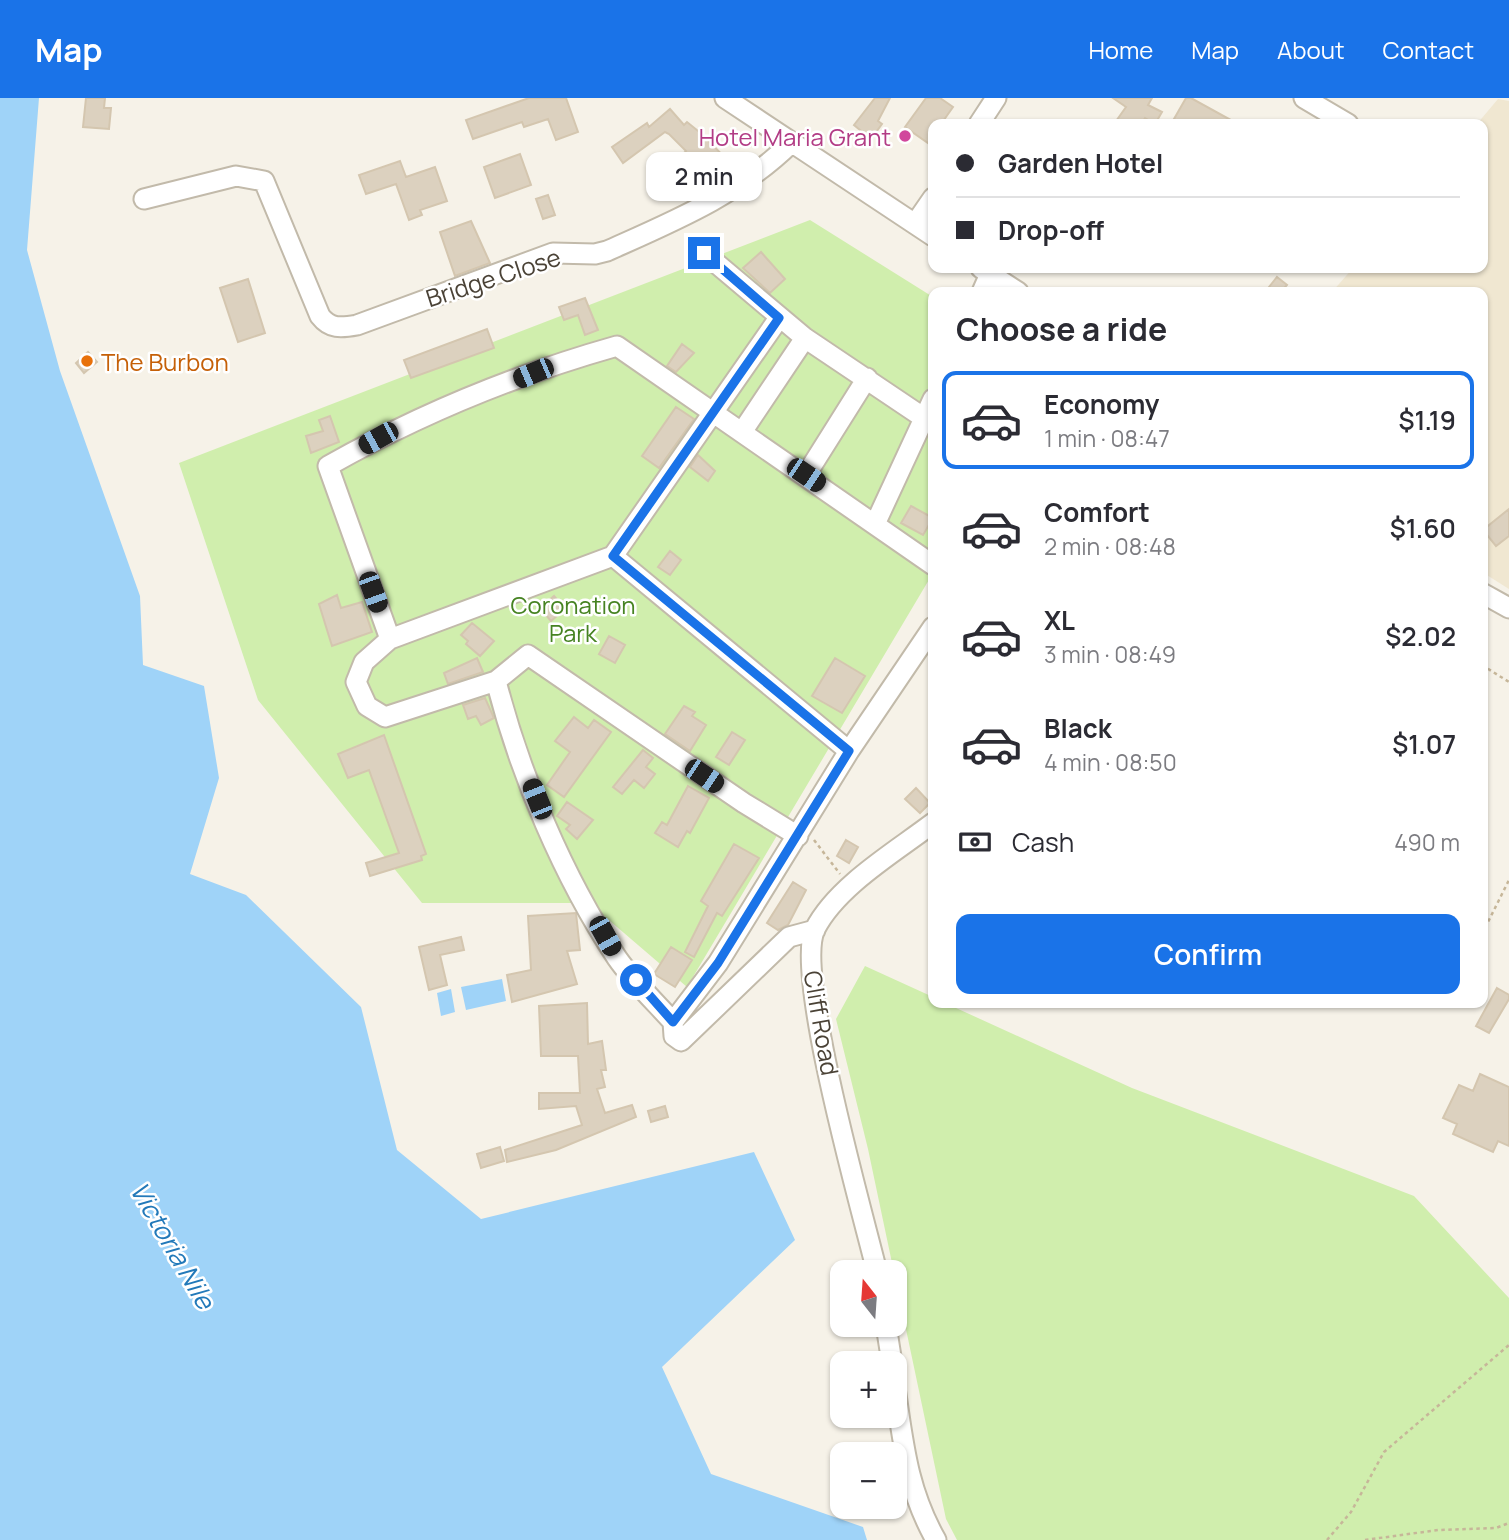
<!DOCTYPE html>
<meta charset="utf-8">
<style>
:root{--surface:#fff;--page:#f7f7f7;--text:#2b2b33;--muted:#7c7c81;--line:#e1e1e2;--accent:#1a73e8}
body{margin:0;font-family:Manrope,sans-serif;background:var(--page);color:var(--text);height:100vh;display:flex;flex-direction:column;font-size:26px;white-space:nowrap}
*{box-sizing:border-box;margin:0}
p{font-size:23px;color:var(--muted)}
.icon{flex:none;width:38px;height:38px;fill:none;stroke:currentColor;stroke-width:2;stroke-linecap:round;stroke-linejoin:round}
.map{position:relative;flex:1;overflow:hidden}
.panel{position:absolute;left:928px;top:189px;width:560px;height:721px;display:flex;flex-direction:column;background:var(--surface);border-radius:14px;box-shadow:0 2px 5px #0004}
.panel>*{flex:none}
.guide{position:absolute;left:928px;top:21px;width:560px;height:154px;border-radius:14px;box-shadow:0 2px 5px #0004;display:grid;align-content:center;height:154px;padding:0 28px;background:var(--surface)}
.needle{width:46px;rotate:343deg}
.fabs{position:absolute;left:830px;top:1162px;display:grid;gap:14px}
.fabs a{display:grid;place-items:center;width:77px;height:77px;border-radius:14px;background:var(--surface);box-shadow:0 2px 5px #0004;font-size:35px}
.end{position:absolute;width:32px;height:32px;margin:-16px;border:9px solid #1a73e8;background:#fff;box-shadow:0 0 0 4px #fff}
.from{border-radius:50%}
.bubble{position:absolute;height:49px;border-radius:14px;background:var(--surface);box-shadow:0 2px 5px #0004;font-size:23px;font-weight:600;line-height:49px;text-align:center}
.car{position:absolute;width:21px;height:42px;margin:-21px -10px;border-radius:9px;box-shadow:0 0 5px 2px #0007;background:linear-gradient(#222 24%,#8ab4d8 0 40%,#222 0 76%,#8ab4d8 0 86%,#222 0)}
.guide b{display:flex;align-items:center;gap:24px;height:66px;font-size:26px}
.guide b+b{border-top:2px solid var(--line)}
.guide i{width:18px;height:18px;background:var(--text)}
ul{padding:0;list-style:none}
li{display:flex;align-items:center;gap:21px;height:98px;margin:0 14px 10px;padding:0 14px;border:4px solid transparent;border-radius:14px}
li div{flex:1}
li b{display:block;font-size:26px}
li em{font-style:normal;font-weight:600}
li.current{border-color:var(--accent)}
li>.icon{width:63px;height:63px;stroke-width:1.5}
h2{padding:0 28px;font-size:32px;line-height:84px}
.pay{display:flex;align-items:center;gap:18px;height:77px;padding:0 28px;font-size:26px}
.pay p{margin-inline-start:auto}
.primary-button{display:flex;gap:14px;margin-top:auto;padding:14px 28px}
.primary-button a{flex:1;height:80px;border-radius:14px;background:var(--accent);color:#fff;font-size:28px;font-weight:600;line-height:80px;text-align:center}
header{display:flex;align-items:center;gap:42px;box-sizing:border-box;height:98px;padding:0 35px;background:var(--accent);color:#fff}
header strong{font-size:33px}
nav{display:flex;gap:38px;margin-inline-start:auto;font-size:24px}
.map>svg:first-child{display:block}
</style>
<header>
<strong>Map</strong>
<nav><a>Home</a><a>Map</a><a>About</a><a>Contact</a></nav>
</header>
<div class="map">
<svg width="1509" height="1442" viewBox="0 0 1509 1442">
<rect width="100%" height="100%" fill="#f6f2e8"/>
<!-- education -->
<path fill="#f0e7d1" d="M1498 1 1509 3V491L1482 474V194H1332L1353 170H1482V26H1477Z"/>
<!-- green -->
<path fill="#d0eead" d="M810 122 933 199V475L687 889 589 805H422L258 602 179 365Z
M865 868 933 899V905H945L1132 990 1414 1098 1509 1200V1442H957L946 1421 868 1051 836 921Z"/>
<!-- water -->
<path fill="#9fd3f8" d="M0 0H39L27 152 60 273 140 498 143 567 204 588 219 680 190 776 246 797 361 909 397 1052 481 1121 754 1054 795 1142 662 1269 711 1376 863 1429 867 1442H0Z
M502 881 506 903 466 912 461 889Z
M451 891 455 914 441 918 437 895Z"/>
<!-- building -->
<path fill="#dcd1bf" stroke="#d4c6af" stroke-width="2" d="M86 0H105L104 10H111L109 31 83 29Z
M529 0H566L578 34 556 42 548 21 524 29 522 24 473 41 466 22Z
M875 0H890L878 23 882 26 871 41 854 27Z
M926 0H940L953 9 941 26H933V38L928 45 905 29Z
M1113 0H1152L1148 7 1162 14 1155 26 1145 20 1141 26H1114L1126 9Z
M1186 0H1191L1238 26H1182L1174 21Z
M670 11 684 27 687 24 703 37 731 66 708 89 679 60 686 53 669 36 665 34 623 65 612 49 647 25 649 29Z
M520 56 531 87 495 100 484 69Z
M400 63 406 79 435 69 447 103 420 112 422 117 409 122 396 86 366 96 359 77Z
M548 97 555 117 543 121 536 101Z
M471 123 490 165 455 178 440 134Z
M761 154 785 181 770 195 743 170Z
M1277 179 1287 187 1281 194H1265Z
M248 181 265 235 238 244 220 190Z
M585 200 598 232 585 237 578 217 564 222 559 209Z
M487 231 494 250 411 280 404 262Z
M682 246 694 255 676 274 667 268Z
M88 254 97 264 84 275 76 265Z
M676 309 694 321 659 370 642 358Z
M330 318 339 344 311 355 306 338 323 333 319 322Z
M698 357 715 373 708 383 690 369Z
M911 408 933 420 923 437 901 425Z
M1509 411V438L1496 448 1483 432Z
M670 453 681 462 670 477 658 469Z
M337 497 341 510 362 504 372 534 332 548 319 506Z
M554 498 565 511 551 523 540 510Z
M472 525 494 543 480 558 466 546 468 543 461 537Z
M609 538 625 547 615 565 599 556Z
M477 560 483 574 448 586 444 575Z
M835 560 865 578 842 615 812 598Z
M485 600 494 620 481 627 476 618 468 621 463 607Z
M684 608 695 614 692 618 706 627 690 653 665 636Z
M574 619 588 630 594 622 611 634 564 699 547 687 570 654 555 643Z
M732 634 745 642 729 667 716 659Z
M384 637 426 756 421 758 422 762 370 778 366 765 399 755 369 672 348 680 338 656Z
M643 652 653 660 646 669 655 676 644 690 634 682 622 696 613 689Z
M688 688 709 700 690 735 687 733 678 749 655 735 662 724 667 727Z
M916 690 930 705 920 715 905 701Z
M567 704 593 722 577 741 566 731 570 727 557 718Z
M846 742 858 749 849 765 837 758Z
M734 746 759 760 722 818 717 815 694 859 685 854 708 808 701 803Z
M793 784 806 792 788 827 778 832 767 825Z
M576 815 580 852 567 853 577 886 512 904 507 877 531 872 528 818Z
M461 839 464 852 440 857 447 887 429 892 419 849Z
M671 849 692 862 675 889 654 876Z
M1497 890 1509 897V901L1489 935 1476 928Z
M587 905 588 946 602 943 606 972H601L605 989 597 991 605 1015 632 1007 636 1019 556 1052 507 1064 505 1052 582 1027 576 1008 539 1011V995H580L578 958H541L539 908Z
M1480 976 1509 989V1048L1498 1043 1493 1054 1453 1036 1457 1026 1443 1020 1459 987 1473 993Z
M665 1008 668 1019 651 1024 648 1013Z
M500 1049 504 1063 481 1070 477 1056Z"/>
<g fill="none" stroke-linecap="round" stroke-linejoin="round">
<defs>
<path id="minor" d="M725 0 933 138
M1304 0 1348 26
M979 26 996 0
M144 101 236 78 264 83 320 218C330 231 341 230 357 227L553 155 595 156 607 153C674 123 738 97 791 45
M915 126 933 100
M704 155 805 240 933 326
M981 170 1018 194
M982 194 990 176
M742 334 805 240
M806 377 867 280
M876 424 933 301
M613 458 779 220
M1482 495 1509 510
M390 541 613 458 849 653
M496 583C520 676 563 779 617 860 633 883 655 904 673 924L718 865 849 653 933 529
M798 738 744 705 528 557 496 583 385 619 367 608 356 584 364 564 390 541 328 368C418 317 518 276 617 248L933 467
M673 924 674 938 681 943 789 839 815 832
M877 1174C863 1116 794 875 815 831 837 788 895 754 933 725
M886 1227 892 1265
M894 1283C903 1341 906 1389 936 1442"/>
</defs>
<!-- minor casing -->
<use href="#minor" stroke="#c2baaa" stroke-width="23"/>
<!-- path -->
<path stroke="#c6b699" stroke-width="2.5" stroke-dasharray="3.5 3.5" stroke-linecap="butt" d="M1482 567 1509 584
M814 742 840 776
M1482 836 1509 782
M1327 1442 1351 1414 1384 1354 1509 1247
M1365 1442 1438 1432 1496 1430 1509 1425"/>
<!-- minor -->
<use href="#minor" stroke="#fff" stroke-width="19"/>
</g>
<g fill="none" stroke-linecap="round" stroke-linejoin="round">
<!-- route -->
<path stroke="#1a73e8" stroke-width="9" d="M636 882 673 924 718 865 849 653 613 458 779 220 704 155"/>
</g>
<!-- markers -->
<circle fill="#d1479c" stroke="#fff" stroke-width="2.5" cx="905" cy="38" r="7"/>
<circle fill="#e8710a" stroke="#fff" stroke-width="2.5" cx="87" cy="263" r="7"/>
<g text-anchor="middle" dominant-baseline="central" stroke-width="5" stroke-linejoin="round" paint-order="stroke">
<!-- hotel labels -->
<g font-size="24" fill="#b23c85" stroke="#fff" text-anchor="end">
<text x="891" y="38">Hotel Maria Grant</text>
</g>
<!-- street labels -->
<g font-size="24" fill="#4a4236" stroke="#fff">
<text transform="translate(493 179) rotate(-18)">Bridge Close</text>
<text transform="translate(822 925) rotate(80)">Cliff Road</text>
</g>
<!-- food labels -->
<g font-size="24" fill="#c56008" stroke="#fff" text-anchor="start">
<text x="101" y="263">The Burbon</text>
</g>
<!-- park labels -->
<g font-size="24" fill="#468322" stroke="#fff">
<text x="573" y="506">Coronation<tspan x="573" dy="28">Park</tspan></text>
</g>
<!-- water labels -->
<g font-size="26" font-style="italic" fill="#2279b9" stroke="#fff">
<text transform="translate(173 1147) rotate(60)">Victoria Nile</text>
</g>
</g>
</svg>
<div class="fabs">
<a><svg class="needle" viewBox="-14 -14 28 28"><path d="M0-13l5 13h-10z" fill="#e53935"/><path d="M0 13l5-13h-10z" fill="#7c7c81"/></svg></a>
<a>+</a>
<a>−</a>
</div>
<i class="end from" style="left:636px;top:882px"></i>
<i class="end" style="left:704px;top:155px"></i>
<div class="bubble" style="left:646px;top:54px;width:116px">2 min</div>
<i class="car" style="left:533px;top:275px;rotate:247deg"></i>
<i class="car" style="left:378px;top:340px;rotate:241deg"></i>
<i class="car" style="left:806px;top:377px;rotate:124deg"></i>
<i class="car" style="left:373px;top:494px;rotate:160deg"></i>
<i class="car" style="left:704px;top:678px;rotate:124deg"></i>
<i class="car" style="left:537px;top:701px;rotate:338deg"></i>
<i class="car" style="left:605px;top:838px;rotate:151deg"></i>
<div class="guide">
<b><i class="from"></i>Garden Hotel</b>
<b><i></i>Drop-off</b>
</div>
<section class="panel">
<h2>Choose a ride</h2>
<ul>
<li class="current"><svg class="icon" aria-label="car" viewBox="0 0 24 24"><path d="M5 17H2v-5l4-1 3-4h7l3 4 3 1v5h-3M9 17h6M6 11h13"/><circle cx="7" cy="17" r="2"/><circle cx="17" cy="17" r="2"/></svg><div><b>Economy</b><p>1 min · 08:47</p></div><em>$1.19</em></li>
<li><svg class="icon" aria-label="car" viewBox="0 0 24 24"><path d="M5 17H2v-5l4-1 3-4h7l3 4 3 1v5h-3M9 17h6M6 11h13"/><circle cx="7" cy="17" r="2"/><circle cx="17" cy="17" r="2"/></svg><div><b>Comfort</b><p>2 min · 08:48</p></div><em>$1.60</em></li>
<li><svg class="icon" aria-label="car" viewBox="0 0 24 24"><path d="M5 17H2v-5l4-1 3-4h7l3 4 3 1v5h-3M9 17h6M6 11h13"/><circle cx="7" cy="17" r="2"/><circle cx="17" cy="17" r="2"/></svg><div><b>XL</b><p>3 min · 08:49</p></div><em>$2.02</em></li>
<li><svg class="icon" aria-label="car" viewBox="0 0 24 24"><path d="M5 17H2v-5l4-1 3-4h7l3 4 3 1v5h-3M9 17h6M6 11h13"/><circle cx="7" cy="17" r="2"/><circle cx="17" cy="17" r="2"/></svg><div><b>Black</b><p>4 min · 08:50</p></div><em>$1.07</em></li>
</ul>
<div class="pay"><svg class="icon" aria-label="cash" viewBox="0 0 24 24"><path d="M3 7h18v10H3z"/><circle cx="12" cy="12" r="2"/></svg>Cash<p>490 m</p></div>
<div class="primary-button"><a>Confirm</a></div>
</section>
</div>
